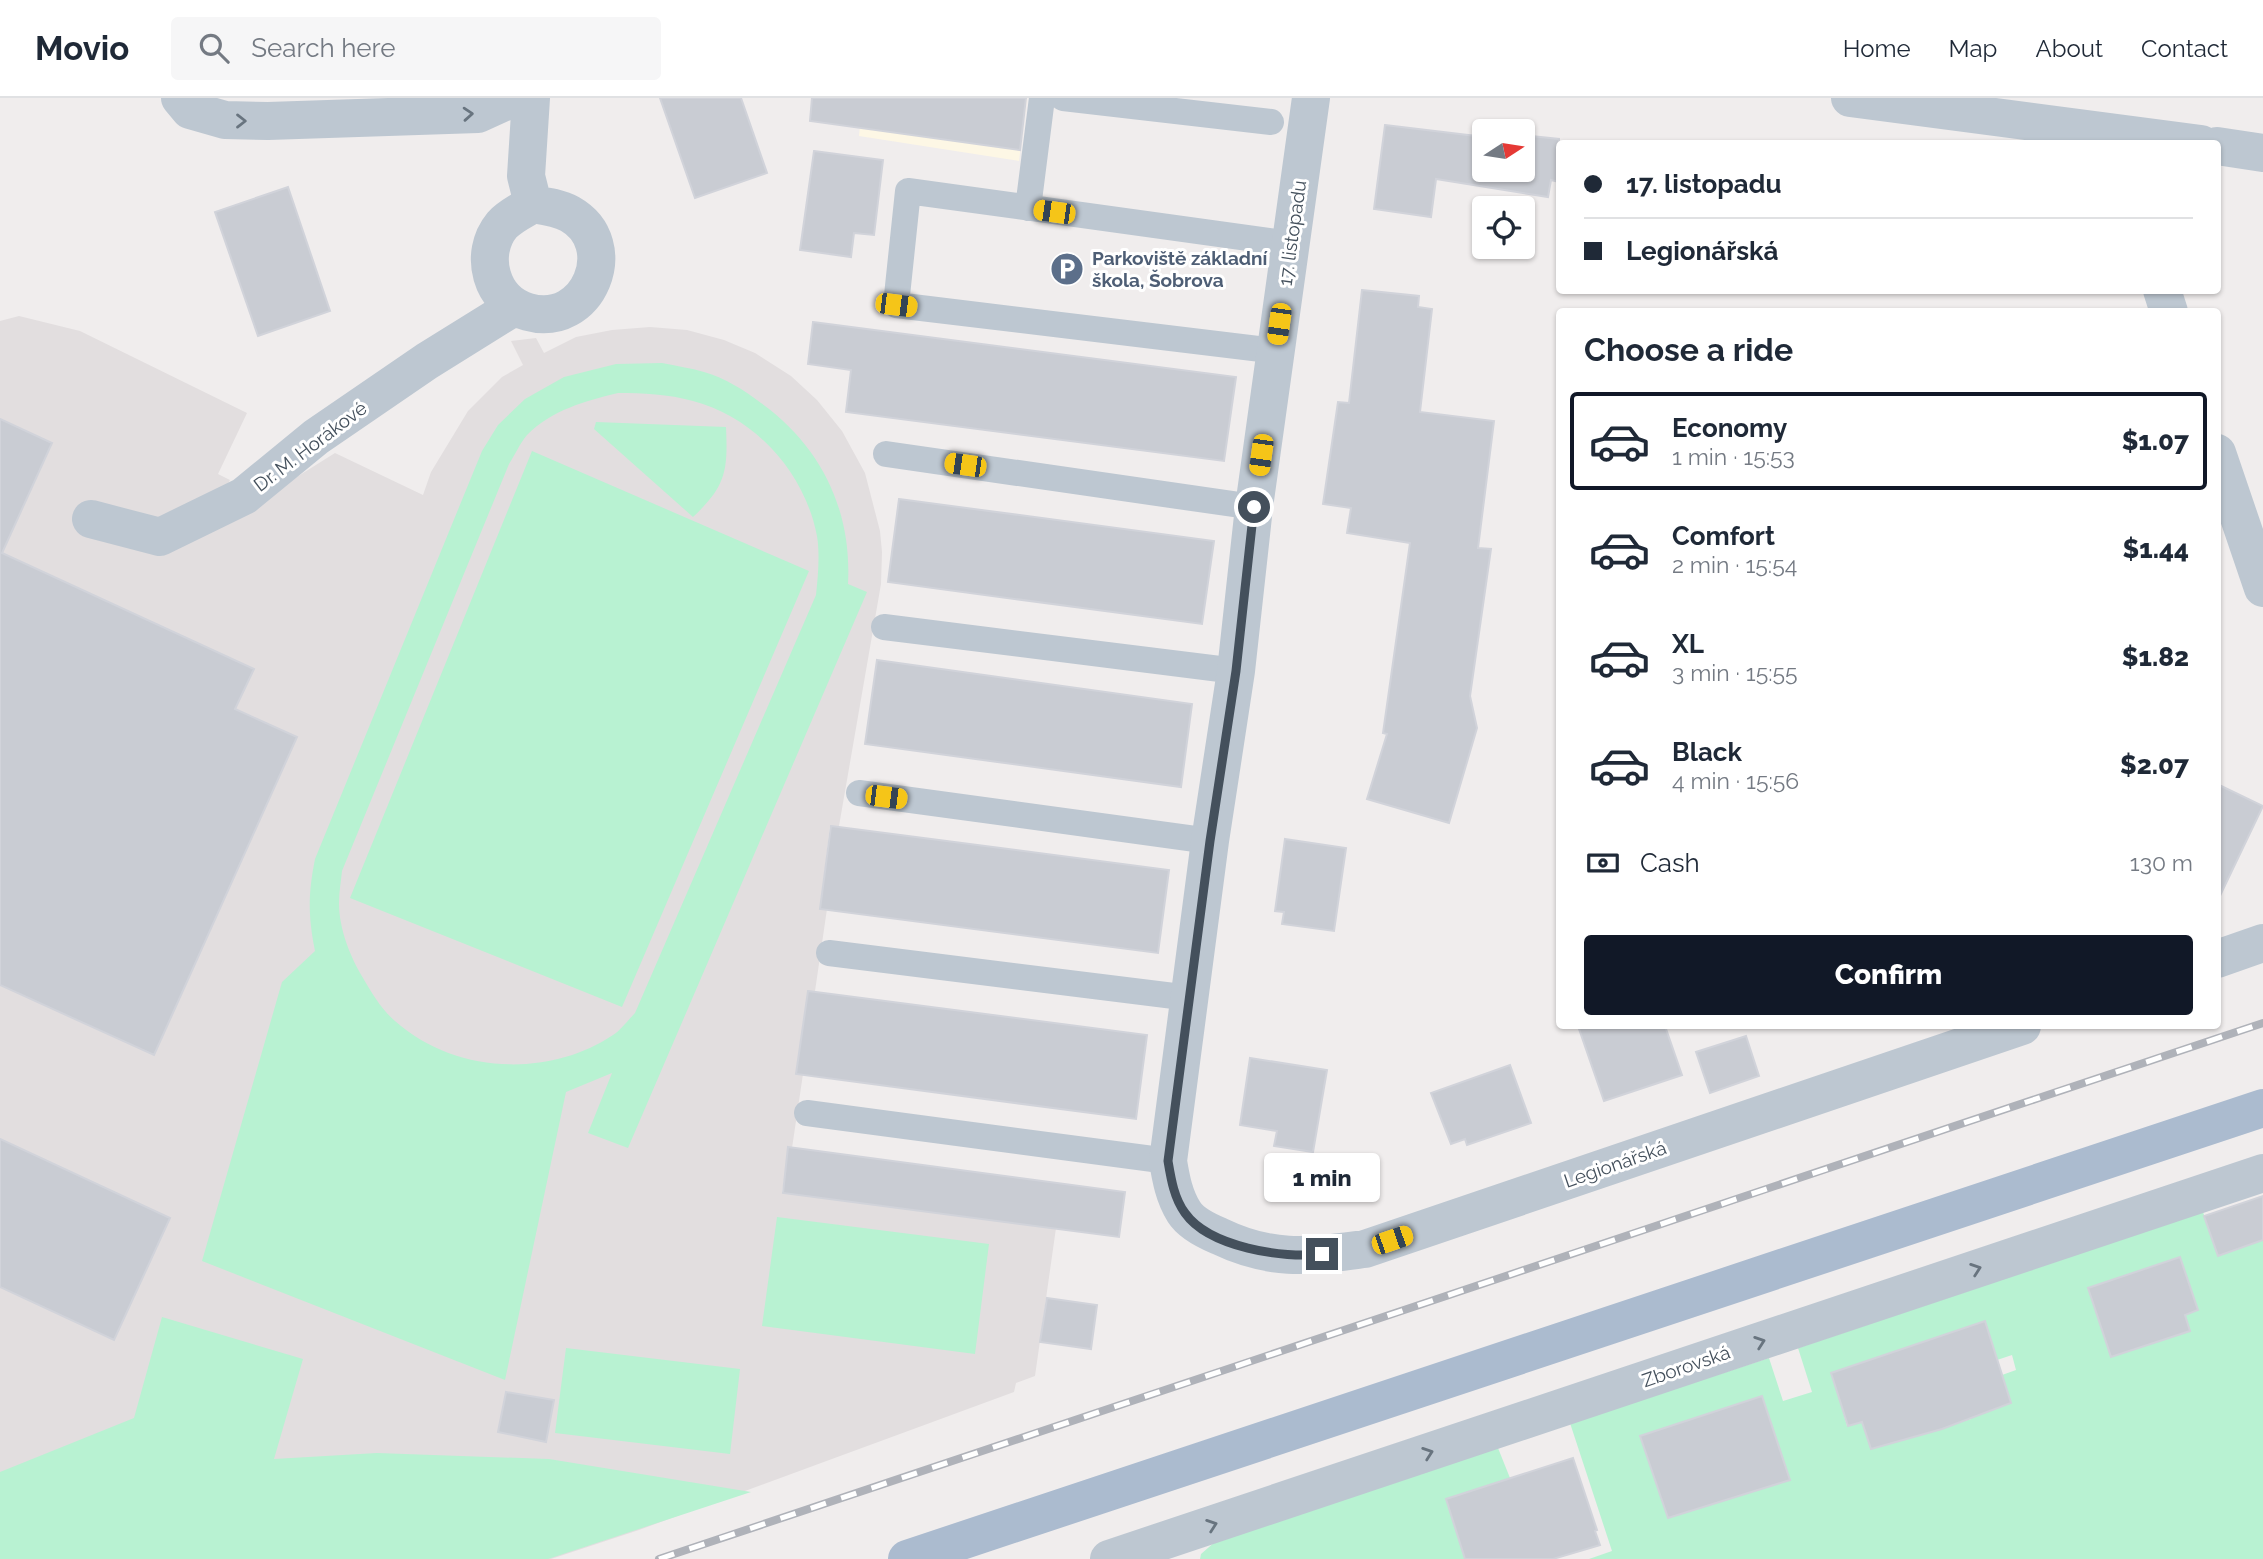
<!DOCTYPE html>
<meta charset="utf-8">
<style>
:root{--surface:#fff;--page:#f6f6f7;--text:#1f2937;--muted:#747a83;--line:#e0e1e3;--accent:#111827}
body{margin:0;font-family:Raleway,sans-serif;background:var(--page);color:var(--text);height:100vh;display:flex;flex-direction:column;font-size:26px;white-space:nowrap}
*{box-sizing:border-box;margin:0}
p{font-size:23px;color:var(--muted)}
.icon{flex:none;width:38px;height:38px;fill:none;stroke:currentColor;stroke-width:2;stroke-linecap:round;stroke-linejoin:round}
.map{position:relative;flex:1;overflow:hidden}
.side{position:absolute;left:1556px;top:210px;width:665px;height:721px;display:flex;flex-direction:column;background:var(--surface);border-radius:7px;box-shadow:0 2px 5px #0004}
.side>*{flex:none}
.top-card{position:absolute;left:1556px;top:42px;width:665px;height:154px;border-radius:7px;box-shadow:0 2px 5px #0004;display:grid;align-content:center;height:154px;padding:0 28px;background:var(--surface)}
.needle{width:46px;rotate:78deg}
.controls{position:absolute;left:1472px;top:21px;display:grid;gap:14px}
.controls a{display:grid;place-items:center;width:63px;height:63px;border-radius:7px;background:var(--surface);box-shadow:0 2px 5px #0004;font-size:35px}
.end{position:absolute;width:32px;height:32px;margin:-16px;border:9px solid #44505c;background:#fff;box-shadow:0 0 0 4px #fff}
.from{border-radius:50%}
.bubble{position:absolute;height:49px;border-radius:7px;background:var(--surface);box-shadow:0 2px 5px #0004;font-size:23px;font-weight:800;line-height:49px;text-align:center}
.car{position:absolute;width:21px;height:42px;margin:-21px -10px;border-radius:9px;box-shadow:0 0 5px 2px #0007;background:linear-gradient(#f5c518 24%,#345 0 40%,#f5c518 0 76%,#345 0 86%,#f5c518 0)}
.top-card b{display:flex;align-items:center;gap:24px;height:66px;font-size:26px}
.top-card b+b{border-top:2px solid var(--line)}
.top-card i{width:18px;height:18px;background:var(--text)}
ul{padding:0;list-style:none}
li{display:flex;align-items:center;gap:21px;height:98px;margin:0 14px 10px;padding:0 14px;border:4px solid transparent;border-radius:7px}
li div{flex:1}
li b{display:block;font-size:26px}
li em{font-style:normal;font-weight:800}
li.selected{border-color:var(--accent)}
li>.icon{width:63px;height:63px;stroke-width:1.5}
h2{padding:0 28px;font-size:32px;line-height:84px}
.pay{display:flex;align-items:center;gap:18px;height:77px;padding:0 28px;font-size:26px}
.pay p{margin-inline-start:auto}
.primary-button{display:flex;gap:14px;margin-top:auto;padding:14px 28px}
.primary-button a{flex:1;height:80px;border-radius:7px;background:var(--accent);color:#fff;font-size:28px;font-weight:800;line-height:80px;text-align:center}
header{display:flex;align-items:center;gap:42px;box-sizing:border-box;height:98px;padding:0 35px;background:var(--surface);border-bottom:2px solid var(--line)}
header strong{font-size:33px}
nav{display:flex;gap:38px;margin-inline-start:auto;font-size:24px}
.search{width:490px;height:63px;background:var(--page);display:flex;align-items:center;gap:18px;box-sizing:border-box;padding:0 24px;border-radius:7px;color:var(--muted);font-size:26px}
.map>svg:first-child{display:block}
</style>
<header>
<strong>Movio</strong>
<div class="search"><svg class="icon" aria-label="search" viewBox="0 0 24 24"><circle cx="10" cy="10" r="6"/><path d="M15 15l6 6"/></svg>Search here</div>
<nav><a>Home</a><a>Map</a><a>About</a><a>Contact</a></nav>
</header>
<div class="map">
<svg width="2263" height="1461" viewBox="0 0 2263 1461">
<rect width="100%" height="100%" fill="#f0eded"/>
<!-- commercial -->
<path fill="#fdf7e5" d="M863 0H1027L1019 63 859 38Z"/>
<!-- education -->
<path fill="#e2dedf" d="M19 218 80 233 247 315 218 376 230 382 228 386 252 407 335 355 423 397 431 374 468 313 502 279 523 267 511 243 536 240 544 255 576 239 612 232 650 229 687 232 724 242 755 255 791 278 817 302 842 333 865 375 880 433 882 454 881 486 839 728H830L820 810 827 811 815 893H808L796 975 803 976 792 1050H789L782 1094 1056 1130 1035 1278 1016 1285 1014 1294 639 1432 551 1461H0V223Z"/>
<!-- green -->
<path fill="#b8f2d2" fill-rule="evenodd" d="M662 265C676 268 691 270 704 274 725 280 744 292 761 305 821 348 852 412 848 486L867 494 628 1050 588 1035 612 975 566 994 505 1282 202 1163 282 884 315 853C308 818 308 796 315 761L482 353 498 327 525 301 564 279 616 266ZM618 295C643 295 668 296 693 303 755 319 805 375 817 438 820 457 818 478 816 497L635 915C628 922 621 932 613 937 547 981 453 975 395 923 381 911 372 895 363 880 350 858 339 831 339 805 339 794 341 783 342 773L509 366C515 357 520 345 527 337 552 312 585 303 618 295Z
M596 324 726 329C728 373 726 388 693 419L594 331Z
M532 353 809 473 622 909 350 800Z
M2203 1114 2218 1158 2263 1142V1461H1589L1612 1453 1570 1325 1769 1260 1783 1303 1812 1294 1798 1250ZM2088 1190 2198 1212 2185 1217 2190 1233 2111 1259ZM1985 1223 1997 1262 2012 1257 2016 1272 2002 1277 2011 1305 1971 1318V1321L1871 1351 1862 1324 1847 1328 1843 1314 1857 1309 1844 1271Z
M777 1119 989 1146 975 1256 762 1228Z
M162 1219 303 1261 274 1361 377 1355 549 1361 751 1394 548 1461H0V1374L134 1320Z
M566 1250 740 1271 730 1356 555 1335Z
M1498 1350 1510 1380 1446 1401 1465 1461H1200L1201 1456 1216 1443Z"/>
<!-- building -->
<path fill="#c9ccd3" stroke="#d1d3da" stroke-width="2" d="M660 0H741L767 75 695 100Z
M812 0H1026L1020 52 810 23Z
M1385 27 1484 39V72H1522V37L1559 41V84L1551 82 1548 99 1436 81 1431 119 1374 111Z
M814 53 883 62 874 137 854 135 851 159 800 152Z
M288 89 330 213 258 238 215 114Z
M1362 192 1419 198 1418 209 1432 211 1420 314 1494 323 1478 450 1491 451 1470 598 1477 630 1449 725 1367 701 1387 636 1383 635 1410 445 1347 435 1351 410 1323 406 1338 304 1349 305Z
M813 224 1236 279 1224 363 846 314 851 272 808 266Z
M0 321 52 345 2 455 254 571 235 611 297 639 154 957 0 887Z
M899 401 1214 443 1202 526 888 484Z
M877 562 1192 606 1181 689 865 646Z
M2217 686 2263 708 2217 804Z
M831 728 1169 772 1158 855 820 811Z
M1285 741 1346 750 1334 833 1282 826 1284 814 1275 813Z
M808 893 1147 937 1136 1021 796 976Z
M1578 928H1665L1682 977 1604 1003Z
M1746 938 1759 978 1710 995 1696 954Z
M1250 960 1327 972 1313 1054 1274 1048 1277 1033 1240 1027Z
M1510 967 1531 1025 1467 1047 1465 1041 1451 1046 1431 995Z
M0 1041 170 1120 114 1242 0 1189Z
M788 1049 1125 1094 1119 1139 783 1095Z
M2263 1098V1142L2218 1158 2204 1118Z
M2180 1159 2198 1212 2185 1217 2190 1233 2111 1259 2088 1190Z
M1047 1200 1097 1207 1091 1251 1040 1244Z
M1985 1223 2011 1305 1942 1331 1871 1351 1862 1324 1848 1328 1831 1275Z
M506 1294 554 1302 546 1344 498 1334Z
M1762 1298 1790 1382 1668 1420 1640 1338Z
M1573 1360 1597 1432 1595 1433 1600 1447 1553 1461H1465L1446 1401Z"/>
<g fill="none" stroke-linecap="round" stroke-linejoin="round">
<!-- service -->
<path stroke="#bdc7d1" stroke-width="26" d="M1063 0 1271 24
M1028 110 1042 0
M1276 253 896 207 908 93 1291 146
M886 356 1254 409
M884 529 1236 573
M859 695 1210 743
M829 855 1190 900
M807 1015 1168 1063"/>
<!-- minor -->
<path stroke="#bdc7d1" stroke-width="38" d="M180 0 190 12 225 22 268 23 478 16 513 0
M531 0 526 78 533 106
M1311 0 1254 409 1236 573 1210 743 1168 1063C1171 1081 1174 1098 1184 1114 1191 1125 1207 1133 1219 1138 1273 1164 1309 1158 1365 1151L2022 928
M1850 0 2201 46
M2217 48 2263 55
M533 106C545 108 559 110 570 116 623 146 589 231 528 214 491 204 478 156 502 127 510 118 523 112 533 106Z
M2162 192 2169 214
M2217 355 2263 490
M91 421 160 439 244 398 316 339 427 263 514 209
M2217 861 2263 845
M1109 1461 2263 1075"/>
<!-- primary -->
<path stroke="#abbbcf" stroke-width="38" d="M907 1461 2263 1010"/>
<defs>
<path id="rail" d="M659 1461 2263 925"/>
</defs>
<!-- rail casing -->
<use href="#rail" stroke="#afb2b9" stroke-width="8"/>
<!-- rail -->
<use href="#rail" stroke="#fff" stroke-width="5" stroke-dasharray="16" stroke-linecap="butt"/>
</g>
<!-- one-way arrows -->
<defs><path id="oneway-chevron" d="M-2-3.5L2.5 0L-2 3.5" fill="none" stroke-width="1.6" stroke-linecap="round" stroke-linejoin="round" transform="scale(1.75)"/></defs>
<g stroke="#68747f">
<use href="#oneway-chevron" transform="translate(468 16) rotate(-4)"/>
<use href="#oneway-chevron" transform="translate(241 23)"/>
<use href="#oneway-chevron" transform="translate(1976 1171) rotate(-19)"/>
<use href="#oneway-chevron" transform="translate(1760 1244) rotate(-19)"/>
<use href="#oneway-chevron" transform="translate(1428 1355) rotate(-19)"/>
<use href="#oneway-chevron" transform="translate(1212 1427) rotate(-19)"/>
</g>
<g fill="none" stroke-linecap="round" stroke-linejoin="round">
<!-- route -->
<path stroke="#44505c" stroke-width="9" d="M1254 409 1236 573 1210 743 1168 1063C1171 1081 1174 1100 1185 1115 1209 1149 1283 1161 1322 1156"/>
</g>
<!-- icons -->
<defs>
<symbol id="parking-disc" viewBox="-11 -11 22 22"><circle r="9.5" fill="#5c6f8a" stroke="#fff"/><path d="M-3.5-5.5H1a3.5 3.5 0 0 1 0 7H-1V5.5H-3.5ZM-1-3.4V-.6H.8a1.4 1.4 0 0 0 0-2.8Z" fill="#fff"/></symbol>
</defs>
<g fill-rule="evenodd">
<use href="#parking-disc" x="1048" y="152" width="38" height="38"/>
</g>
<g text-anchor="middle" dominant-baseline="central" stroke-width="6" stroke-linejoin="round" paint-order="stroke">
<!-- street labels -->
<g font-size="19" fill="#44505c" stroke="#fff">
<text transform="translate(1292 135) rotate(-82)">17. listopadu</text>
<text transform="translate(310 348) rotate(-37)">Dr. M. Horákové</text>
<text transform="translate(1615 1066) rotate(-19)">Legionářská</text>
<text transform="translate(1686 1268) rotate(-19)">Zborovská</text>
</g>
<!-- service labels -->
<g font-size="19" font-weight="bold" fill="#4e5e75" stroke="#fff" text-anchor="start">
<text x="1092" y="160">Parkoviště základní<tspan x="1092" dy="22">škola, Šobrova</tspan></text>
</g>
</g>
</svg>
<div class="controls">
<a><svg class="needle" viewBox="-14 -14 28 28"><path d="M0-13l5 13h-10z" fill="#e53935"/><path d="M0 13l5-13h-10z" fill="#747a83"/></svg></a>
<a><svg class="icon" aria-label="locate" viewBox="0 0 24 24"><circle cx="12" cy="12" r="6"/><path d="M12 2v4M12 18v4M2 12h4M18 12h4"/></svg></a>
</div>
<i class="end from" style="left:1254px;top:409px"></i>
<i class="end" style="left:1322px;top:1156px"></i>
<div class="bubble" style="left:1264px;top:1055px;width:116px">1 min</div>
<i class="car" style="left:1054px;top:114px;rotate:278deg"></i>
<i class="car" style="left:896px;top:207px;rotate:97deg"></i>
<i class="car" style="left:1279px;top:226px;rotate:188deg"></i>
<i class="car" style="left:1261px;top:357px;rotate:188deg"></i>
<i class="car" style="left:965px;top:367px;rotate:278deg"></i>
<i class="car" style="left:886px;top:699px;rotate:97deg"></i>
<i class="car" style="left:1392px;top:1142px;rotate:71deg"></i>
<div class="top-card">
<b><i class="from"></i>17. listopadu</b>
<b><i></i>Legionářská</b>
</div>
<section class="side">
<h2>Choose a ride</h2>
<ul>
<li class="selected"><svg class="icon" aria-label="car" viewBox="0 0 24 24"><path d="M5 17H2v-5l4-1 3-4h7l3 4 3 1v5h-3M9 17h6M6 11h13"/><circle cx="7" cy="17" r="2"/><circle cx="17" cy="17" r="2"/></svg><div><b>Economy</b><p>1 min · 15:53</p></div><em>$1.07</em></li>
<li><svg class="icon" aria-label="car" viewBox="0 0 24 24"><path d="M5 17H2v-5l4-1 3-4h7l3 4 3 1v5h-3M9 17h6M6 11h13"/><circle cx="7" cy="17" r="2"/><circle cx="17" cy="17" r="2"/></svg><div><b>Comfort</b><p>2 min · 15:54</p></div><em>$1.44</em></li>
<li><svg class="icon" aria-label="car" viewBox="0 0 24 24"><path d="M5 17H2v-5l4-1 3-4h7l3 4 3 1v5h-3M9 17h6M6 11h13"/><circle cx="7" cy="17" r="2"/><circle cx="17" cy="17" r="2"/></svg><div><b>XL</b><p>3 min · 15:55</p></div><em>$1.82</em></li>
<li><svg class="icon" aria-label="car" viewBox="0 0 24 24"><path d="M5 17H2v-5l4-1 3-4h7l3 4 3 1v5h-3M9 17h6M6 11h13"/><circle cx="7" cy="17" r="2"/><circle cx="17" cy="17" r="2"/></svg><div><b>Black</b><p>4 min · 15:56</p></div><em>$2.07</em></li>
</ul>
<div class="pay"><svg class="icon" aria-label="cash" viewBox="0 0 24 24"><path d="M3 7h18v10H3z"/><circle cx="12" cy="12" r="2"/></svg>Cash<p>130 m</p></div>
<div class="primary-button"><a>Confirm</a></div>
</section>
</div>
